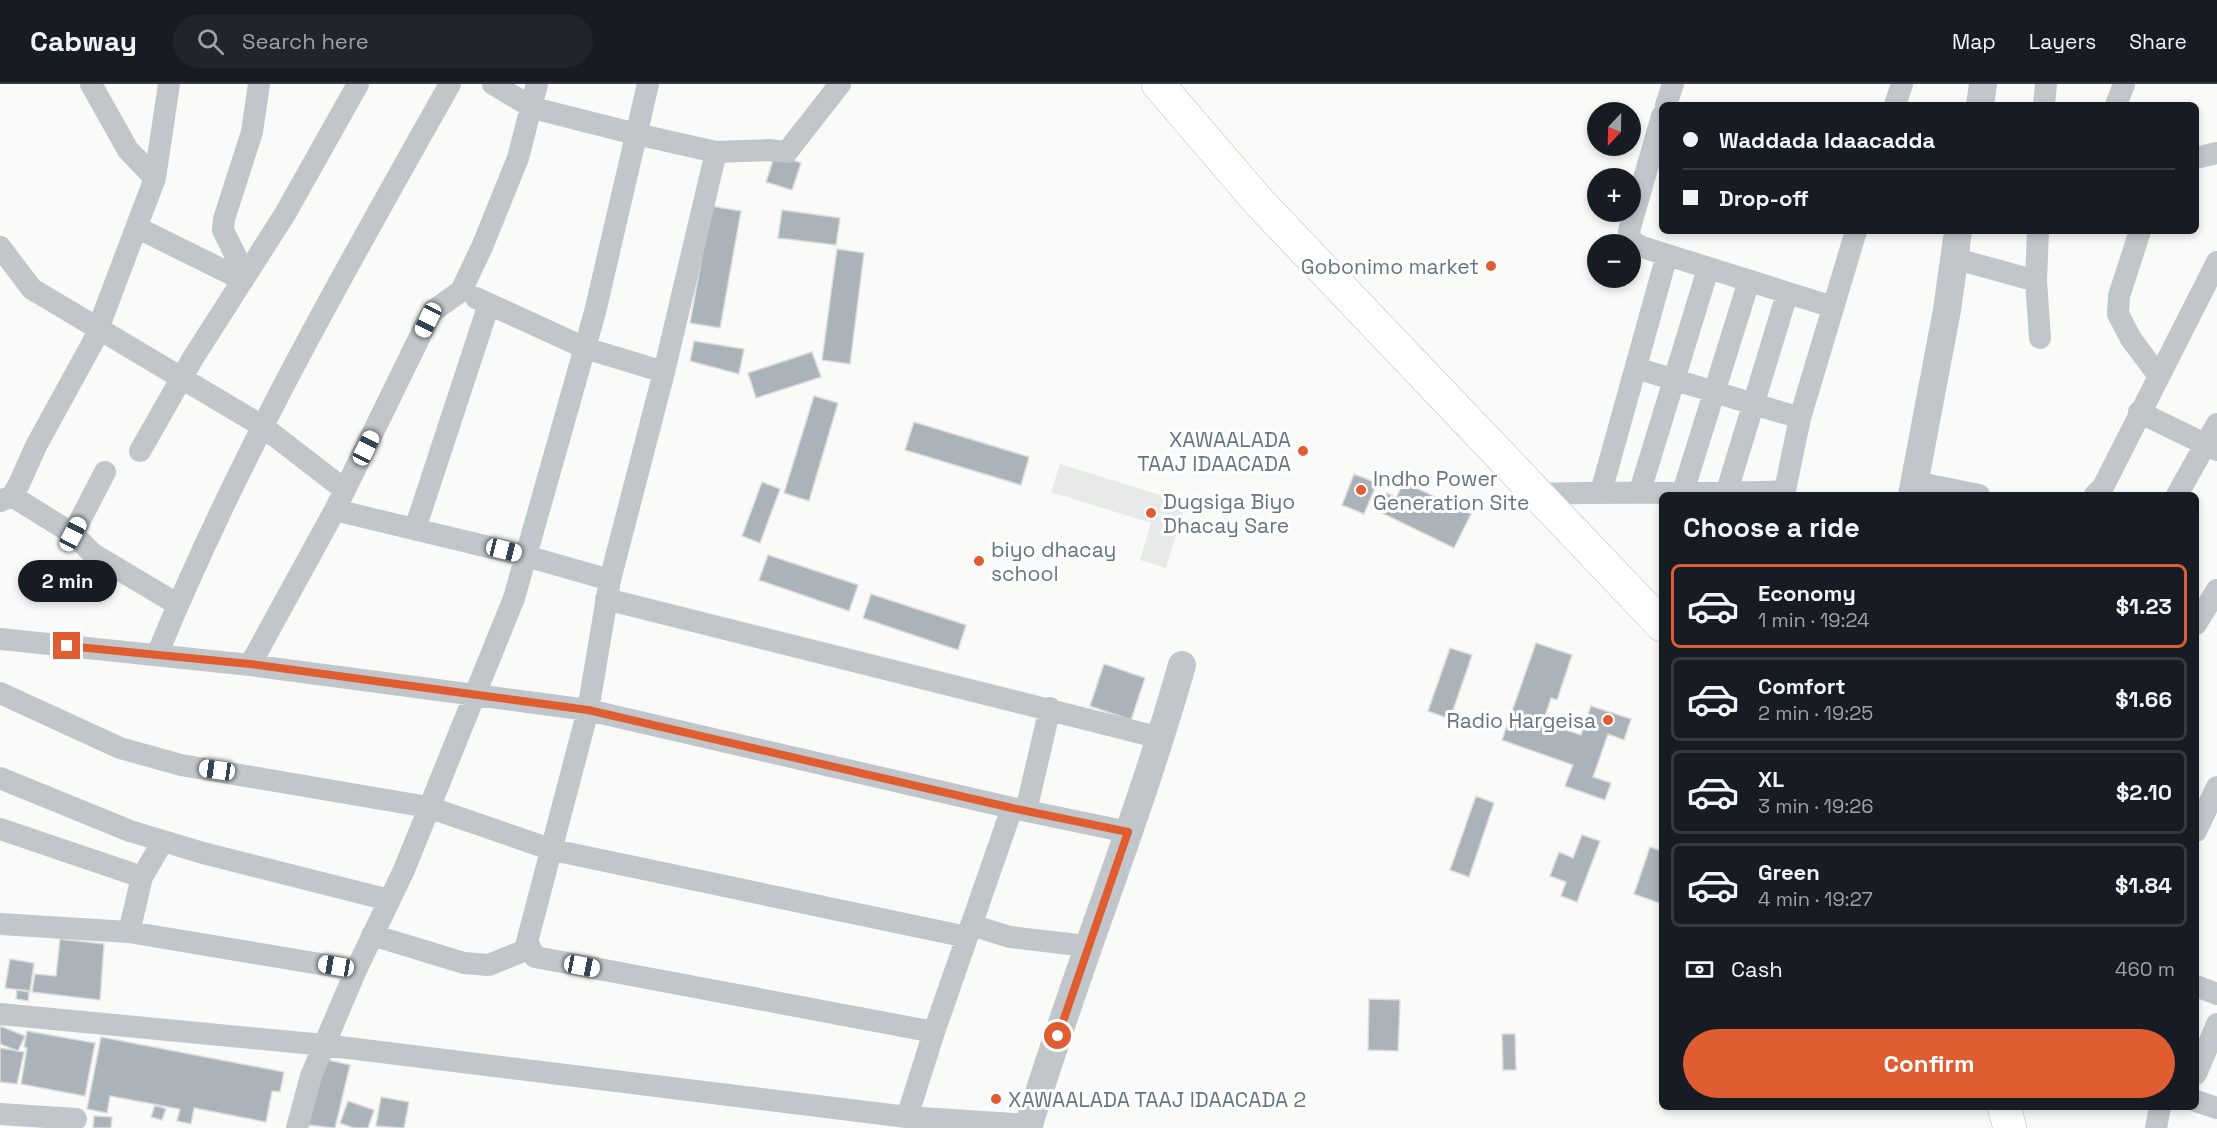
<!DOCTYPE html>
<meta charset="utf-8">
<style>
:root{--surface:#171b24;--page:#20242c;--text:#f1f3f6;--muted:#9ea1a6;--line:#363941;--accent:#e05c31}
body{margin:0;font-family:"Space Grotesk",sans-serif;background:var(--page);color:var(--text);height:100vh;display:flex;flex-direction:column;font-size:22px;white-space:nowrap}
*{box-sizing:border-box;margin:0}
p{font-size:20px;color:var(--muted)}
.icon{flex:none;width:33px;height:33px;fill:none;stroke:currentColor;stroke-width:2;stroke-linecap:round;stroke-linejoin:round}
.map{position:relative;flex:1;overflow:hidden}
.details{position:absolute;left:1659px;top:408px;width:540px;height:618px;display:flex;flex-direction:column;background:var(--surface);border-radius:9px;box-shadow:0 3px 9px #0003}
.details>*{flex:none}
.banner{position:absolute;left:1659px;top:18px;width:540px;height:132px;border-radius:9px;box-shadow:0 3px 9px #0003;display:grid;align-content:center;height:132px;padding:0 24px;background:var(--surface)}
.needle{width:39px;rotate:202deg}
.buttons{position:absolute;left:1587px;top:18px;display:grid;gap:12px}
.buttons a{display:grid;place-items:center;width:54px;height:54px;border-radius:50%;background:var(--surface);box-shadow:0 3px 9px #0003;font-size:30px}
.end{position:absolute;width:27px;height:27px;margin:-14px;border:8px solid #e05c31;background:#fff;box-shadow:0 0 0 3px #fff}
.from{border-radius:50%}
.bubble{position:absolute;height:42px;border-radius:21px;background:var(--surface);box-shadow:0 3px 9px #0003;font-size:20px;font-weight:700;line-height:42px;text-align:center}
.car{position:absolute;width:18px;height:36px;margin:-18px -9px;border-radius:8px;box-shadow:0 0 4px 2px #0007;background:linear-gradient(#fff 24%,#345 0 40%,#fff 0 76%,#345 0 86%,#fff 0)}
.banner b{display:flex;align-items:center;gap:21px;height:57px;font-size:22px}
.banner b+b{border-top:2px solid var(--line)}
.banner i{width:15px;height:15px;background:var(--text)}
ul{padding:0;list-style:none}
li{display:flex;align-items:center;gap:18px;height:84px;margin:0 12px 9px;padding:0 12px;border:3px solid var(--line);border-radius:9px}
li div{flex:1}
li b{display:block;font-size:22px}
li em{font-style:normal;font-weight:700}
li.active{border-color:var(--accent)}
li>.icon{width:54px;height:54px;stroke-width:1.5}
h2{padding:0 24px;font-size:27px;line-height:72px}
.pay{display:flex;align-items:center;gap:15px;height:66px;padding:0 24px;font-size:22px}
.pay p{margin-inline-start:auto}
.primary-button{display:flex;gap:12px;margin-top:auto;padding:12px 24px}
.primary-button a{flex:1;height:69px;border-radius:36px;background:var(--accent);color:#fff;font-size:24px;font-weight:700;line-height:69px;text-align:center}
header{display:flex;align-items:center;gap:36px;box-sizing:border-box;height:84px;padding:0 30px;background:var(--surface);border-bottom:2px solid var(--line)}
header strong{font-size:28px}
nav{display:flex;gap:33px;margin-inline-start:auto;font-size:21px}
.search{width:420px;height:54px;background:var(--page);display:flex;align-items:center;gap:15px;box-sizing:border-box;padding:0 21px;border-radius:33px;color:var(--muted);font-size:22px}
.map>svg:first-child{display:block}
</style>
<header>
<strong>Cabway</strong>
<div class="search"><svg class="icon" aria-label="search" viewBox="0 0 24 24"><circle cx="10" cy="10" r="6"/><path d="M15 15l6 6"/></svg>Search here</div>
<nav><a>Map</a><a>Layers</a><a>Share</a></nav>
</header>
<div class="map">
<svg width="2217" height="1044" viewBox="0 0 2217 1044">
<rect width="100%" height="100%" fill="#fafaf8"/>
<!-- built -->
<path fill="#e8e9e9" d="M1060 380 1186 419 1166 484 1140 476 1151 439 1051 408Z"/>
<!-- building -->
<path fill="#aab3b9" stroke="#dcdcda" stroke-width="1.5" d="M775 70 801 79 792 106 766 98Z
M711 122 741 127 720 244 690 239Z
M782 126 840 134 836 161 778 154Z
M837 165 864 169 850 280 822 276Z
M694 257 744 265 739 290 690 277Z
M812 268 821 293 756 314 748 289Z
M814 312 838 319 809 417 784 409Z
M914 338 1029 373 1021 401 905 366Z
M1354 390 1377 399 1364 430 1342 421Z
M762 398 780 405 760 459 742 452Z
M1404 398 1471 430 1454 464 1378 427 1387 409 1396 414Z
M768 471 858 501 849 527 759 496Z
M871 510 966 541 958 566 863 534Z
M1536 559 1572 571 1557 616 1551 614 1543 638 1581 651 1591 622 1631 635 1624 656 1608 650 1593 693 1611 699 1605 716 1565 702 1573 681 1502 656Z
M1450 564 1472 571 1450 635 1428 627Z
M1104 580 1145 594 1131 636 1090 622Z
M1476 712 1494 719 1469 793 1450 786Z
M1582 751 1600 757 1577 818 1561 812 1566 798 1550 792 1559 768 1573 774Z
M1650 763 1662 767V820L1634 810Z
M60 855 104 860 100 916 32 908 35 890 56 892Z
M10 875 34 879 30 907 5 904Z
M17 906 29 908 28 917 16 915Z
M1369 915 1400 916 1398 967 1368 966Z
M0 942 25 952 18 967 0 960Z
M27 947 95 959 85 1012 21 1000 27 964 24 963Z
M1502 950H1515L1516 986H1503Z
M101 953 284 988 280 1008 272 1007 266 1038 194 1024 191 1040 177 1037 180 1025 110 1012 107 1029 87 1025Z
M0 964 24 968 17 1000 0 998Z
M324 975 350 981 335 1044 308 1041Z
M381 1013 409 1018 404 1044 376 1042Z
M348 1017 374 1026 368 1044H354L340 1039Z
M155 1021 166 1025 162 1036 151 1033Z
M94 1032 112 1033 111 1044H93Z"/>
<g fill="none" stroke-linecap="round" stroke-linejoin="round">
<defs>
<path id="secondary" d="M1158 0 1259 118 1662 541
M2004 1023 2010 1044"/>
</defs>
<!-- secondary casing -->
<use href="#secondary" stroke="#b6bbc0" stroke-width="34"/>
<!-- minor -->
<path stroke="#c1c6ca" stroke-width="22" d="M91 0 128 66 155 94
M493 0 533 24 636 50 716 68 768 66 787 68 840 0
M1666 21 1673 0
M1895 21 1902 0
M2044 21 2046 0
M2116 21 2124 0
M1662 32 1629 147 1631 157 1642 163 1833 223
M716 68 664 288 610 496 588 626 527 858 535 873 934 948
M2196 74 2217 69
M138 144 243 196
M2038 147 2036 197 2040 254
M2140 147 2119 212 2118 230 2131 255 2158 291
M0 163 32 205 262 342 345 406
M1953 174 2036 197
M245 191 223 146 224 135 252 48 259 0
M476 214 585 264 664 288
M1636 284 1800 334
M2139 328 2217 366
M140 367 193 274 285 130 358 0
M1914 398 1979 411
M1640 407 1708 185
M1601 408 1667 171
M1683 408 1749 197
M1535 410C1618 407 1702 411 1785 407
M1726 410 1787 210
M1784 411 1800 334 1856 147
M2095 411 2103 403 2217 178
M2177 411 2217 340
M12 412 73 450 93 470 177 520
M0 417 12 412 19 400 36 362 93 258 155 94 169 0
M335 426 526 472 610 496
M415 445 489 220
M73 450 105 388
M606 515 1161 654
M2196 540 2217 506
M0 555 250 581 588 626 1012 724 1128 748
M157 571C238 373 345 186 450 0
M250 581 335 426 428 236 433 227 461 207 482 163 518 74 537 0
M0 609 120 664 181 681 428 723 553 766 967 853
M0 694 130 747 203 769 389 816
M1026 727 1050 624
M0 745 142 793
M2196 747 2217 703
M0 840 129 848 356 886
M971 841 1010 853 1087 862
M129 848 142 793 163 757
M372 851 464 879 489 881 528 865
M2196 902 2217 910
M0 930 324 961 907 1033 1029 1041
M2196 990 2217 940
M2196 1017 2217 1024
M0 1030 76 1035
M907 1033 934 948 1012 724
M297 1044 311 992 356 886 404 786 514 514 595 228 648 0
M2156 1044 2160 1023"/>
<!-- tertiary -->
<path stroke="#c1c6ca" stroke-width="28" d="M1980 21 1983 0
M1912 411 1947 226 1958 147
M1028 1044C1075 888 1138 737 1182 581"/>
<!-- secondary -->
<use href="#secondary" stroke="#fff" stroke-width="33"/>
</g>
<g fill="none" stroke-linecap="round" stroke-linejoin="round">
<!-- route -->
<path stroke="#e05c31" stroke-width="8" d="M67 562 250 580 588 626 1012 724 1128 748 1058 952"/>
</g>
<!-- markers -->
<g fill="#e05c31" stroke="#fff" stroke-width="2">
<circle cx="1491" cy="182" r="6"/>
<circle cx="1303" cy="367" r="6"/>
<circle cx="1361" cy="406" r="6"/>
<circle cx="1151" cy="429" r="6"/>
<circle cx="979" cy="477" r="6"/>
<circle cx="1608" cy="636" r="6"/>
<circle cx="996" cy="1015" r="6"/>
</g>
<g text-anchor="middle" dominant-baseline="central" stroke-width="6" stroke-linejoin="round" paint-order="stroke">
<!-- poi labels -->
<g font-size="21" fill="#657582" stroke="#fff" text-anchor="start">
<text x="1479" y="182" text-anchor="end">Gobonimo market</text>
<text x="1291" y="355" text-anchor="end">XAWAALADA<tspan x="1291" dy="24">TAAJ IDAACADA</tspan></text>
<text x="1373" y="394">Indho Power<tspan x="1373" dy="24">Generation Site</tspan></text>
<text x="1163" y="417">Dugsiga Biyo<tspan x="1163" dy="24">Dhacay Sare</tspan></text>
<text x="991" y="465">biyo dhacay<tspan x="991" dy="24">school</tspan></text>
<text x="1596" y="636" text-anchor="end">Radio Hargeisa</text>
<text x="1008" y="1015">XAWAALADA TAAJ IDAACADA 2</text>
</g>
</g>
</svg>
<div class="buttons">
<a><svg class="needle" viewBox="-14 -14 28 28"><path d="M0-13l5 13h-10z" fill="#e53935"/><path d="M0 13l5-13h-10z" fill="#9ea1a6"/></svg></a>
<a>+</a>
<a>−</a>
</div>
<i class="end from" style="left:1058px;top:952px"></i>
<i class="end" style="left:67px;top:562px"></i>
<div class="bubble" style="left:18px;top:476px;width:99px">2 min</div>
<i class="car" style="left:428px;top:236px;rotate:206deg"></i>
<i class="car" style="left:366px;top:364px;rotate:26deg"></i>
<i class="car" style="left:73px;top:450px;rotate:28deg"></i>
<i class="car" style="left:504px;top:466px;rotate:104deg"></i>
<i class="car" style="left:217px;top:686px;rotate:278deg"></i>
<i class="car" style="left:336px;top:882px;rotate:280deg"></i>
<i class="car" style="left:582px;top:882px;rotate:101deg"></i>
<div class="banner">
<b><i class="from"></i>Waddada Idaacadda</b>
<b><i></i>Drop-off</b>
</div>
<section class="details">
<h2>Choose a ride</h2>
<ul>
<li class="active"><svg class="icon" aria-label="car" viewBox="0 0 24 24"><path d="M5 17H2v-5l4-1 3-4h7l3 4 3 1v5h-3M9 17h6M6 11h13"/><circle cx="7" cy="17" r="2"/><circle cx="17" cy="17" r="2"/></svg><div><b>Economy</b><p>1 min · 19:24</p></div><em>$1.23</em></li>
<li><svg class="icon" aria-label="car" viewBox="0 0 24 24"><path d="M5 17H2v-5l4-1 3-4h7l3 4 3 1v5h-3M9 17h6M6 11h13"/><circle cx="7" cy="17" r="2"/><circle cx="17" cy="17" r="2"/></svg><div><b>Comfort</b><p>2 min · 19:25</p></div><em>$1.66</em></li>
<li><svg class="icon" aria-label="car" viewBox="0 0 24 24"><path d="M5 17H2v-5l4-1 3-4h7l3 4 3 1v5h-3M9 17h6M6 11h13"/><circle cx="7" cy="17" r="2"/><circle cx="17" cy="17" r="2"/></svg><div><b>XL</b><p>3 min · 19:26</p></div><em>$2.10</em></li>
<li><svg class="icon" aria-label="car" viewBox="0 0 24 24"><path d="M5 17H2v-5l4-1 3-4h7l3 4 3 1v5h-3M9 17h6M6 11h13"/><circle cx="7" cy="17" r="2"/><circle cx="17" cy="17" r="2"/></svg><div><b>Green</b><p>4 min · 19:27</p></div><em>$1.84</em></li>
</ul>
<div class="pay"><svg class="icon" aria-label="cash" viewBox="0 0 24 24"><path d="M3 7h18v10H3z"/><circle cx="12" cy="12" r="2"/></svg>Cash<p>460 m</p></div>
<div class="primary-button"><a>Confirm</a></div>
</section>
</div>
